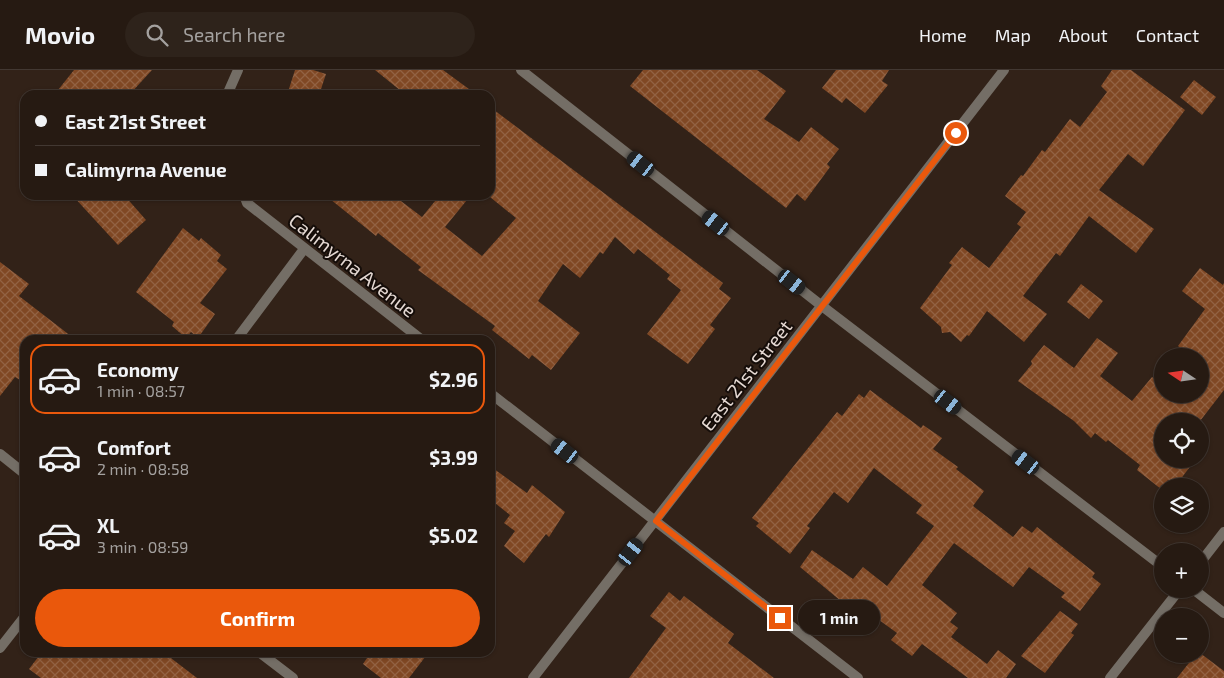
<!DOCTYPE html>
<meta charset="utf-8">
<style>
:root{--surface:#261a12;--page:#2e231b;--text:#f1f3f6;--muted:#a4a19f;--line:#423832;--accent:#ea580c}
body{margin:0;font-family:"Exo 2",sans-serif;background:var(--page);color:var(--text);height:100vh;display:flex;flex-direction:column;font-size:19px;white-space:nowrap}
*{box-sizing:border-box;margin:0}
p{font-size:16px;color:var(--muted)}
.icon{flex:none;width:28px;height:28px;fill:none;stroke:currentColor;stroke-width:2;stroke-linecap:round;stroke-linejoin:round}
.map{position:relative;flex:1;overflow:hidden}
.sheet{position:absolute;left:20px;top:265px;width:475px;height:322px;display:flex;flex-direction:column;background:var(--surface);border-radius:15px;box-shadow:0 1px 4px #0004,0 0 0 1px var(--line)}
.sheet>*{flex:none}
.top-card{position:absolute;left:20px;top:20px;width:475px;height:110px;border-radius:15px;box-shadow:0 1px 4px #0004,0 0 0 1px var(--line);display:grid;align-content:center;height:110px;padding:0 15px;background:var(--surface)}
.needle{width:32px;rotate:283deg}
.fabs{position:absolute;left:1154px;top:278px;display:grid;gap:10px}
.fabs a{display:grid;place-items:center;width:55px;height:55px;border-radius:50%;background:var(--surface);box-shadow:0 1px 4px #0004,0 0 0 1px var(--line);font-size:25px}
.end{position:absolute;width:22px;height:22px;margin:-11px;border:6px solid #ea580c;background:#fff;box-shadow:0 0 0 2px #fff}
.from{border-radius:50%}
.bubble{position:absolute;height:35px;border-radius:18px;background:var(--surface);box-shadow:0 1px 4px #0004,0 0 0 1px var(--line);font-size:16px;font-weight:700;line-height:35px;text-align:center}
.car{position:absolute;width:15px;height:30px;margin:-15px -8px;border-radius:6px;box-shadow:0 0 4px 1px #0007;background:linear-gradient(#222 24%,#8ab4d8 0 40%,#222 0 76%,#8ab4d8 0 86%,#222 0)}
.top-card b{display:flex;align-items:center;gap:18px;height:48px;font-size:19px}
.top-card b+b{border-top:1px solid var(--line)}
.top-card i{width:12px;height:12px;background:var(--text)}
ul{padding:9px 0 0;list-style:none}
li{display:flex;align-items:center;gap:15px;height:70px;margin:0 10px 8px;padding:0 5px;border:2px solid transparent;border-radius:15px}
li div{flex:1}
li b{display:block;font-size:19px}
li em{font-style:normal;font-weight:700}
li.on{border-color:var(--accent)}
li>.icon{width:45px;height:45px;stroke-width:1.5}
.button{display:flex;gap:10px;margin-top:auto;padding:10px 15px}
.button a{flex:1;height:58px;border-radius:30px;background:var(--accent);color:#fff;font-size:20px;font-weight:700;line-height:58px;text-align:center}
header{display:flex;align-items:center;gap:30px;box-sizing:border-box;height:70px;padding:0 25px;background:var(--surface);border-bottom:1px solid var(--line)}
header strong{font-size:24px}
nav{display:flex;gap:28px;margin-inline-start:auto;font-size:18px}
.search{width:350px;height:45px;background:var(--page);display:flex;align-items:center;gap:12px;box-sizing:border-box;padding:0 18px;border-radius:28px;color:var(--muted);font-size:19px}
.map>svg:first-child{display:block}
</style>
<header>
<strong>Movio</strong>
<div class="search"><svg class="icon" aria-label="search" viewBox="0 0 24 24"><circle cx="10" cy="10" r="6"/><path d="M15 15l6 6"/></svg>Search here</div>
<nav><a>Home</a><a>Map</a><a>About</a><a>Contact</a></nav>
</header>
<div class="map">
<svg width="1224" height="608" viewBox="0 0 1224 608">
<defs>
<pattern id="building-cross-hatch" width="8" height="8" patternUnits="userSpaceOnUse" patternTransform="scale(1.25)"><rect width="8" height="8" fill="#804824"/><path d="M0 0l8 8M0 8l8-8" fill="none" stroke="#926243"/></pattern>
</defs>
<rect width="100%" height="100%" fill="#322218"/>
<!-- building -->
<path fill="url(#building-cross-hatch)" d="M74 0H152L129 25H54Z
M295 0H313L326 4 319 25H287Z
M375 0H443L477 25H406Z
M643 0H757L786 21 764 49 799 72 811 57 839 79 827 94 830 97 805 131 797 124 786 138 630 16Z
M836 0H889L882 11 888 15 865 43 846 28 842 33 822 18Z
M1112 0H1131L1185 40 1143 96 1128 84 1099 120 1154 159 1136 183 1089 146 1060 186 1056 183 1023 226 1047 244 1024 272 987 241 969 266 967 265 961 272 950 262 942 263 941 257 920 238 952 195 949 193 962 177 989 198 1021 157 1017 154 1026 142 1005 126 1021 105 1023 106 1042 80 1045 82 1070 49 1080 57 1107 22 1101 16Z
M1194 10 1216 27 1202 45 1180 27Z
M490 37 723 213 719 219 731 228 710 255 715 259 688 294 647 264 681 220 667 209 670 205 638 179 634 184 615 167 603 184 600 182 580 208 563 194 538 231 580 263 551 300 532 285 529 289 492 260 495 256 418 200 421 197 378 163 376 166 325 125H393L422 147 440 125H471L445 157 482 186 516 148 490 127Z
M72 125H124L146 150 118 175Z
M183 158 199 171 201 168 221 185 217 191 227 199 200 233 215 244 198 268 191 262 186 268 172 256 174 252 136 222Z
M0 192 29 214 19 226 76 270H25V313L15 307 0 326Z
M1200 198 1223 215 1224 213V320L1200 351H1162V389H1196L1176 415 1168 410 1161 419 1137 400 1140 395 1108 370 1106 372 1095 363 1091 368 1074 351 1018 311 1032 294 1031 291 1044 275 1074 298 1097 268 1118 283 1100 306 1132 331 1152 307 1162 315V324H1200V286H1190L1178 276 1205 239 1182 221Z
M1081 214 1103 231 1089 249 1067 232Z
M870 320 921 358 923 355 942 368 933 379 958 397 956 399 984 421 973 436 1013 467 1022 456 1032 463 1037 457 1095 503 1092 507 1101 514 1080 541 1061 527 1065 523 1029 497 1013 517 954 473 922 515 957 543 950 552 958 558 951 567 987 594 998 580 1016 594 1006 608H968L922 574 912 586 891 570 897 563 864 539 859 546 800 497 812 480 853 509 863 497 887 516 934 456 916 443 922 435 874 398 848 433 834 422 807 456 810 458 790 484 756 456 759 453 752 448 837 342 842 346 859 324 864 328Z
M490 396 527 423 532 415 565 442 549 467 546 464 524 493 504 476 515 461 504 453 510 445 490 429Z
M669 522 680 531 684 526 734 564 728 573 774 608H629L666 558 650 546Z
M1060 541 1078 554 1071 563 1074 565 1045 603 1021 586Z
M42 582H163L197 608H41L29 599Z
M371 582H429L409 608H381L363 594Z
M1200 583 1224 601V608H1177L1196 584Z"/>
<g fill="none" stroke-linecap="round" stroke-linejoin="round">
<!-- minor -->
<path stroke="#746e66" stroke-width="10" d="M521 0 822 236 1162 496
M227 25 238 0
M244 125 247 133 422 270
M236 270 304 179
M490 323 858 608
M0 384 25 404
M1200 493 1224 462
M1193 519 1224 543
M0 578 25 546
M259 582 293 608
M533 608 1004 0
M1110 608 1180 519"/>
</g>
<g fill="none" stroke-linecap="round" stroke-linejoin="round">
<!-- route -->
<path stroke="#ea580c" stroke-width="6" d="M780 548 656 451 956 63"/>
</g>
<g text-anchor="middle" dominant-baseline="central" stroke-width="4" stroke-linejoin="round" paint-order="stroke">
<!-- street labels -->
<g font-size="19" fill="#e5d9d3" stroke="#150d09">
<text transform="translate(353 195) rotate(38)">Calimyrna Avenue</text>
<text transform="translate(746 305) rotate(-52)">East 21st Street</text>
</g>
</g>
</svg>
<div class="fabs">
<a><svg class="needle" viewBox="-14 -14 28 28"><path d="M0-13l5 13h-10z" fill="#e53935"/><path d="M0 13l5-13h-10z" fill="#a4a19f"/></svg></a>
<a><svg class="icon" aria-label="locate" viewBox="0 0 24 24"><circle cx="12" cy="12" r="6"/><path d="M12 2v4M12 18v4M2 12h4M18 12h4"/></svg></a>
<a><svg class="icon" aria-label="layers" viewBox="0 0 24 24"><path d="M12 4l9 5-9 5-9-5zM3 14l9 5 9-5"/></svg></a>
<a>+</a>
<a>−</a>
</div>
<i class="end from" style="left:956px;top:63px"></i>
<i class="end" style="left:780px;top:548px"></i>
<div class="bubble" style="left:798px;top:530px;width:82px">1 min</div>
<i class="car" style="left:641px;top:94px;rotate:308deg"></i>
<i class="car" style="left:716px;top:153px;rotate:308deg"></i>
<i class="car" style="left:792px;top:212px;rotate:128deg"></i>
<i class="car" style="left:948px;top:332px;rotate:127deg"></i>
<i class="car" style="left:565px;top:381px;rotate:308deg"></i>
<i class="car" style="left:1026px;top:392px;rotate:307deg"></i>
<i class="car" style="left:631px;top:482px;rotate:38deg"></i>
<div class="top-card">
<b><i class="from"></i>East 21st Street</b>
<b><i></i>Calimyrna Avenue</b>
</div>
<section class="sheet">
<ul>
<li class="on"><svg class="icon" aria-label="car" viewBox="0 0 24 24"><path d="M5 17H2v-5l4-1 3-4h7l3 4 3 1v5h-3M9 17h6M6 11h13"/><circle cx="7" cy="17" r="2"/><circle cx="17" cy="17" r="2"/></svg><div><b>Economy</b><p>1 min · 08:57</p></div><em>$2.96</em></li>
<li><svg class="icon" aria-label="car" viewBox="0 0 24 24"><path d="M5 17H2v-5l4-1 3-4h7l3 4 3 1v5h-3M9 17h6M6 11h13"/><circle cx="7" cy="17" r="2"/><circle cx="17" cy="17" r="2"/></svg><div><b>Comfort</b><p>2 min · 08:58</p></div><em>$3.99</em></li>
<li><svg class="icon" aria-label="car" viewBox="0 0 24 24"><path d="M5 17H2v-5l4-1 3-4h7l3 4 3 1v5h-3M9 17h6M6 11h13"/><circle cx="7" cy="17" r="2"/><circle cx="17" cy="17" r="2"/></svg><div><b>XL</b><p>3 min · 08:59</p></div><em>$5.02</em></li>
</ul>
<div class="button"><a>Confirm</a></div>
</section>
</div>
